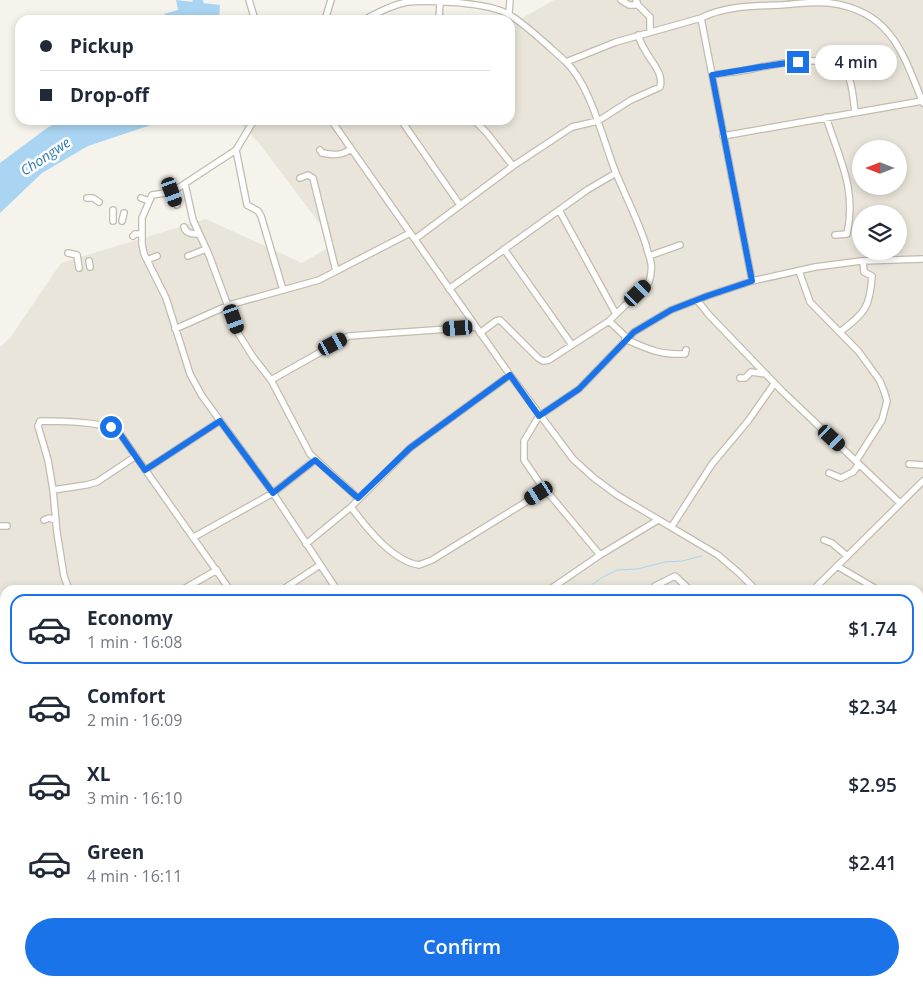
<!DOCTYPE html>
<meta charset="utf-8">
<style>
:root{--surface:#fff;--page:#f2f2f3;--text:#1f2937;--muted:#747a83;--line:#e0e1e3;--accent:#1a73e8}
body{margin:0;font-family:"Open Sans",sans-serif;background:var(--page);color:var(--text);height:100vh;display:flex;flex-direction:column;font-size:19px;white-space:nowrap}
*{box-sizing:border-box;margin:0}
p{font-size:16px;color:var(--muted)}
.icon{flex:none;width:28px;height:28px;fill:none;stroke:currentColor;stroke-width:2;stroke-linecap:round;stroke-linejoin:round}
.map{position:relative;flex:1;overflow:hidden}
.drawer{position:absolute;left:0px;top:585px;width:924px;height:401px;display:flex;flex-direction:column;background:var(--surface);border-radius:15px 15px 0 0;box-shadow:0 2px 8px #0003}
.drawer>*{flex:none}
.hud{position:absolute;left:15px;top:15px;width:500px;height:110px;border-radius:15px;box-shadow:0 2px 8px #0003;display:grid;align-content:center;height:110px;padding:0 25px;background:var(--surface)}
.needle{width:32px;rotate:270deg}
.tools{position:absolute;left:852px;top:140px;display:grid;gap:10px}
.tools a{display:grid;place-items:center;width:55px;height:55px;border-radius:50%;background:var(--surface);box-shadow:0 2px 8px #0003;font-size:25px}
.end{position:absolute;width:22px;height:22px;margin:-11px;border:6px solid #1a73e8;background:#fff;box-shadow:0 0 0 2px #fff}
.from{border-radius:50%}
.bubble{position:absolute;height:35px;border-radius:18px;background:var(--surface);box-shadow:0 2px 8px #0003;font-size:16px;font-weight:600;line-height:35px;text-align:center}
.car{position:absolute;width:15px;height:30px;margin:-15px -8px;border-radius:6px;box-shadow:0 0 4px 1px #0007;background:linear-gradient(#222 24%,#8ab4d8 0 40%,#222 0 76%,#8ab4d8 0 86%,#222 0)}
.hud b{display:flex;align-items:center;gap:18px;height:48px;font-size:19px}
.hud b+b{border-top:1px solid var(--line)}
.hud i{width:12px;height:12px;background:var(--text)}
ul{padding:9px 0 0;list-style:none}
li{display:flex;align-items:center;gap:15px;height:70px;margin:0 10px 8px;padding:0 15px;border:2px solid transparent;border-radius:15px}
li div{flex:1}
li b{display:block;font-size:19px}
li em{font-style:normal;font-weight:600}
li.selected{border-color:var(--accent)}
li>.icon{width:45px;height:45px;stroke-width:1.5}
.action{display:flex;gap:10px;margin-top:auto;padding:10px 25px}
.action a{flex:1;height:58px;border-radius:30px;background:var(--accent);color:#fff;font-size:20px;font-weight:600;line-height:58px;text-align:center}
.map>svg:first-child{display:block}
</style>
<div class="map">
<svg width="923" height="986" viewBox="0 0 923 986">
<rect width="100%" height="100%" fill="#f6f3ec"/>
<!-- residential -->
<path fill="#eae5da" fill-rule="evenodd" d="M554 0H923V986H239V984L236 981H919V590H5V778H0V347L10 338 61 263 206 219 302 263 335 244 259 143 237 120H510V25ZM861 149H899V186H861ZM861 214H899V251H861Z"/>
<!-- water -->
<path fill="#a9d4f2" d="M176 0 220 5 219 20H169L164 14 178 10Z
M61 120H158L154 124 88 146 42 173 0 213V163L47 128Z"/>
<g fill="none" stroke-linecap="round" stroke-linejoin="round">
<!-- stream -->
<path stroke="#a9d4f2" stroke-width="1" d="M585 590 601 578 617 570 637 569 665 562 682 561 702 556"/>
<!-- river -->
<path stroke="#a9d4f2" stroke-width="9" d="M197 20 199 3 197 0
M0 712 5 713
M166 986 168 981"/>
<defs>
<path id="street" d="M249 0 255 20
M621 0 629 5H638
M636 0 638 5 650 17V32
M509 14 510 0
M325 20 331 0
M364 20C378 12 392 5 407 2 431 0 489 2 510 15 530 28 548 46 566 62 591 86 603 141 616 173 626 197 638 220 646 245 647 251 650 257 651 263 652 270 651 276 649 282L609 321 549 360 543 361 538 358 500 320 496 321 480 333
M439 20 440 1
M566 62 616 42 701 18
M712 75C724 73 736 72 747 70 771 65 830 50 847 74 853 83 853 100 855 111
M826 117C839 158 857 189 847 234L835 235
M254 120 236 150 172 192 152 195 142 218V244L144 254 166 298 190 374 202 396 273 493 337 590
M331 120 510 375 573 459 594 478 617 495 718 555 739 573 756 590
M401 120 460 205
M474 120 486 132 513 166
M723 136 922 101
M236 150 247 205 258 211 261 216 283 290
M320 150 322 153C333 155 341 156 351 149
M300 178 308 175 313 178 336 271
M185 184 193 220 209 255 238 333 253 357 271 380 310 454 358 498
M172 192 177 205
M87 198H93L99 202
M141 198 149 201
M559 210 616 314
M113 221V210
M122 221 124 213
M184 227C186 234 193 234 199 234
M133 236 135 234H142
M415 239 513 166 572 127 598 121 631 100 660 87C664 73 651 62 645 50 642 46 640 40 638 35
M504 249 572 345
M68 253 77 255 79 268
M188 256 206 249
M649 256 680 245
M147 260 157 256
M89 261 90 267
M799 271 810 302 859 352 880 381 884 391 887 401 882 420 856 461
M752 281 701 18C725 6 754 6 780 5 796 4 814 1 830 3 891 11 903 53 923 103
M449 289 587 190 616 173
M697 300 709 315 783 392 900 503
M609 321 627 338
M175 329 229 305 319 280 410 233
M840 332C864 313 870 309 872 276L864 272 863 261
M625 339C648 349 659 355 685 354L686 350
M740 378H745L751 372 766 374
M271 380 349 336 476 327
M909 464 923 465
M145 470 220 421
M829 473 841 478 853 472 859 464
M53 490 86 485 97 482 136 456
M542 492 539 482 524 460V441L539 416 579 389 634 332 671 310 707 296 752 281 815 267 861 261 923 259
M351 507 410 448 510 375
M44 520 49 518 56 520
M0 526H7
M672 526 712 464 748 421 774 384
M194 537 273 493 315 460
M824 540 832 543 847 556
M306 544 351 507C366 527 392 561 419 565L432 560 542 492 550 495 600 555
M837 566 878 590
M655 586 675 576 690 590
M69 590 64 576 57 533 53 490 48 460 38 426 40 421C58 421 103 421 118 431L230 590
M182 590 217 570
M282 590 320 565
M549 590 600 555 658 520
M813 590 923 481
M919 619 923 613
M919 817 923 816
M919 855H923
M919 909 923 908
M0 951H5
M347 981 349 986
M447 981 450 986
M727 981 729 986
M781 981 787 986
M525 986 531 981
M708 986 712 981
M889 986 898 982 910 986"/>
</defs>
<!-- street casing -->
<use href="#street" stroke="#c2bbae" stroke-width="8"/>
<!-- street -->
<use href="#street" stroke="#fff" stroke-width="5.5"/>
</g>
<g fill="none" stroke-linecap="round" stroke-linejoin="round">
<!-- route -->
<path stroke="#1a73e8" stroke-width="6" d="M111 427 118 431 145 470 220 421 273 493 315 460 358 498 410 448 510 375 539 416 579 389 634 332 671 310 707 296 752 281 712 75C741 71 770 64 798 62"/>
</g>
<g text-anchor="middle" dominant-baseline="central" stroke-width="5" stroke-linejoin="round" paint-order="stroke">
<!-- water labels -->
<g font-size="14" font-style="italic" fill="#2e7ab2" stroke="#fff">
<text transform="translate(45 156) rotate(-34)">Chongwe</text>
</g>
</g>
</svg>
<div class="tools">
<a><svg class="needle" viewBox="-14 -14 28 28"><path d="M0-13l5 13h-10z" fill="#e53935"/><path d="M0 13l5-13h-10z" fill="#747a83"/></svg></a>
<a><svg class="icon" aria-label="layers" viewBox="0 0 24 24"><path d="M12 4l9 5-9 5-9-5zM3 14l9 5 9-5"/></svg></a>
</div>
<i class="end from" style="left:111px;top:427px"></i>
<i class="end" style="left:798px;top:62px"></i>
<div class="bubble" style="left:815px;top:45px;width:82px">4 min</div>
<i class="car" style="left:172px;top:192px;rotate:160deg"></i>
<i class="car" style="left:638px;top:293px;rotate:46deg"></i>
<i class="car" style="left:234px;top:319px;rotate:160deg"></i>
<i class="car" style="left:458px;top:328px;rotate:266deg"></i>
<i class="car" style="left:333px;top:344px;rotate:62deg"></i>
<i class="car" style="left:832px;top:438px;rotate:133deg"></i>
<i class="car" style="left:539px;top:493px;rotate:238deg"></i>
<div class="hud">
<b><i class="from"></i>Pickup</b>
<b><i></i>Drop-off</b>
</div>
<section class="drawer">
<ul>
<li class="selected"><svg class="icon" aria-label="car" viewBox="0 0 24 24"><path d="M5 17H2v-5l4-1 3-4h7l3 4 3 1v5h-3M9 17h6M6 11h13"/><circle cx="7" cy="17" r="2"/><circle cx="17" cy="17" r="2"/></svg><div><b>Economy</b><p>1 min · 16:08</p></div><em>$1.74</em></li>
<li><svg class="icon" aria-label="car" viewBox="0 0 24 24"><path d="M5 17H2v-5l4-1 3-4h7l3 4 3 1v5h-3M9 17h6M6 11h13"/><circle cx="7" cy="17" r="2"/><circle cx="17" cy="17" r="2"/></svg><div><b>Comfort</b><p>2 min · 16:09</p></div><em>$2.34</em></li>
<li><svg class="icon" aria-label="car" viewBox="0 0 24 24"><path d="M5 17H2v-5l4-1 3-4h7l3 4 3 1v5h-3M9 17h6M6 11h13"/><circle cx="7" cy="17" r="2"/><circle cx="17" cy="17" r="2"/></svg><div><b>XL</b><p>3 min · 16:10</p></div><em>$2.95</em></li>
<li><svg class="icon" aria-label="car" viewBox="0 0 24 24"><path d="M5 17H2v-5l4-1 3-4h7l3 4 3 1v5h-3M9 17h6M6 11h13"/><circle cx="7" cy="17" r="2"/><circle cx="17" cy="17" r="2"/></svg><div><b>Green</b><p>4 min · 16:11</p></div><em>$2.41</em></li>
</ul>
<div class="action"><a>Confirm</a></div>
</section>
</div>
